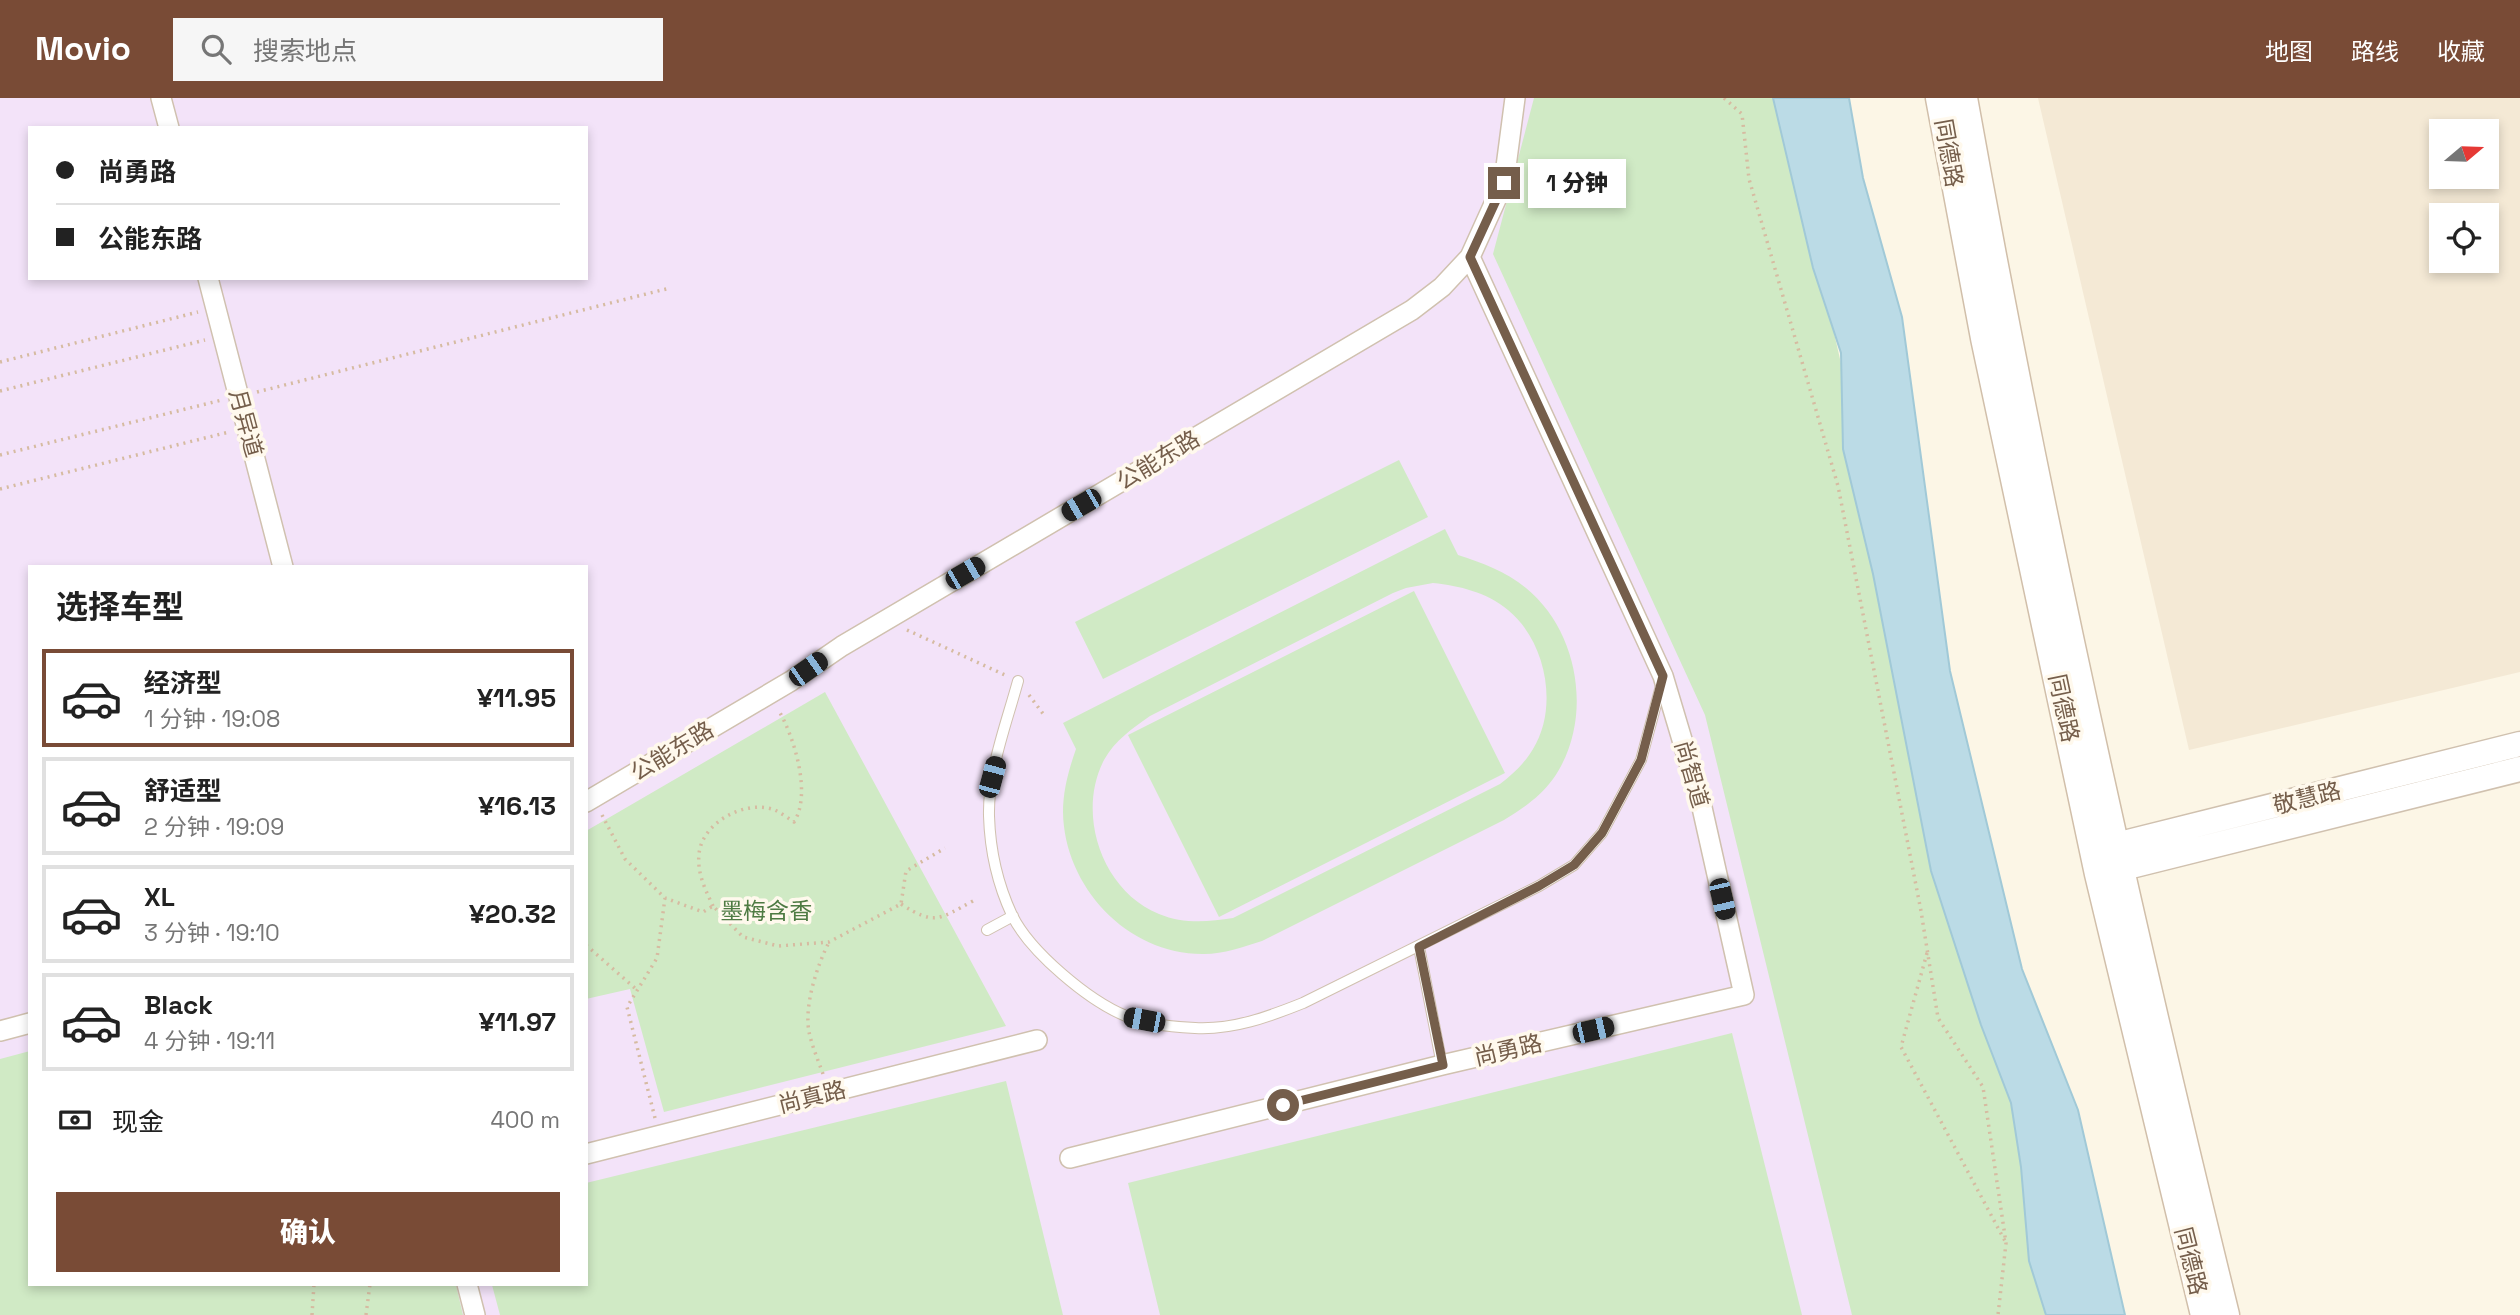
<!DOCTYPE html>
<html lang="zh">
<meta charset="utf-8">
<style>
:root{--surface:#fff;--page:#f6f6f6;--text:#222;--muted:#767676;--line:#e0e0e0;--accent:#794b36}
body{margin:0;font-family:"Space Grotesk","Noto Sans SC",sans-serif;background:var(--page);color:var(--text);height:100vh;display:flex;flex-direction:column;font-size:26px;white-space:nowrap}
*{box-sizing:border-box;margin:0}
p{font-size:23px;color:var(--muted)}
.icon{flex:none;width:38px;height:38px;fill:none;stroke:currentColor;stroke-width:2;stroke-linecap:round;stroke-linejoin:round}
.map{position:relative;flex:1;overflow:hidden}
.drawer{position:absolute;left:28px;top:467px;width:560px;height:721px;display:flex;flex-direction:column;background:var(--surface);border-radius:0px;box-shadow:0 4px 10px #0003}
.drawer>*{flex:none}
.guide{position:absolute;left:28px;top:28px;width:560px;height:154px;border-radius:0px;box-shadow:0 4px 10px #0003;display:grid;align-content:center;height:154px;padding:0 28px;background:var(--surface)}
.needle{width:46px;rotate:71deg}
.fabs{position:absolute;left:2429px;top:21px;display:grid;gap:14px}
.fabs a{display:grid;place-items:center;width:70px;height:70px;border-radius:0px;background:var(--surface);box-shadow:0 4px 10px #0003;font-size:35px}
.end{position:absolute;width:32px;height:32px;margin:-16px;border:9px solid #755e4b;background:#fff;box-shadow:0 0 0 4px #fff}
.from{border-radius:50%}
.bubble{position:absolute;height:49px;border-radius:0px;background:var(--surface);box-shadow:0 4px 10px #0003;font-size:23px;font-weight:800;line-height:49px;text-align:center}
.car{position:absolute;width:21px;height:42px;margin:-21px -10px;border-radius:9px;box-shadow:0 0 5px 2px #0007;background:linear-gradient(#222 24%,#8ab4d8 0 40%,#222 0 76%,#8ab4d8 0 86%,#222 0)}
.guide b{display:flex;align-items:center;gap:24px;height:66px;font-size:26px}
.guide b+b{border-top:2px solid var(--line)}
.guide i{width:18px;height:18px;background:var(--text)}
ul{padding:0;list-style:none}
li{display:flex;align-items:center;gap:21px;height:98px;margin:0 14px 10px;padding:0 14px;border:4px solid var(--line);border-radius:0px}
li div{flex:1}
li b{display:block;font-size:26px}
li em{font-style:normal;font-weight:800}
li.selected{border-color:var(--accent)}
li>.icon{width:63px;height:63px;stroke-width:1.5}
h2{padding:0 28px;font-size:32px;line-height:84px}
.pay{display:flex;align-items:center;gap:18px;height:77px;padding:0 28px;font-size:26px}
.pay p{margin-inline-start:auto}
.action{display:flex;gap:14px;margin-top:auto;padding:14px 28px}
.action a{flex:1;height:80px;border-radius:0px;background:var(--accent);color:#fff;font-size:28px;font-weight:800;line-height:80px;text-align:center}
header{display:flex;align-items:center;gap:42px;box-sizing:border-box;height:98px;padding:0 35px;background:var(--accent);color:#fff}
header strong{font-size:33px}
nav{display:flex;gap:38px;margin-inline-start:auto;font-size:24px}
.search{width:490px;height:63px;background:var(--page);display:flex;align-items:center;gap:18px;box-sizing:border-box;padding:0 24px;border-radius:0px;color:var(--muted);font-size:26px}
.map>svg:first-child{display:block}
</style>
<header>
<strong>Movio</strong>
<div class="search"><svg class="icon" aria-label="search" viewBox="0 0 24 24"><circle cx="10" cy="10" r="6"/><path d="M15 15l6 6"/></svg>搜索地点</div>
<nav><a>地图</a><a>路线</a><a>收藏</a></nav>
</header>
<div class="map">
<svg width="2520" height="1217" viewBox="0 0 2520 1217">
<rect width="100%" height="100%" fill="#fcf6e6"/>
<!-- residential -->
<path fill="#f4e9d5" fill-rule="evenodd" d="M2038 0H2520V574L2189 652ZM2441 33H2487V79H2441ZM2441 117H2487V163H2441Z"/>
<!-- education -->
<path fill="#f3e3f9" fill-rule="evenodd" d="M0 0H1760L2035 1217H0ZM30 30H586V180H30ZM30 469H586V1186H30Z"/>
<!-- green -->
<path fill="#d0eac5" fill-rule="evenodd" d="M1534 0H1780L2011 1005 2062 1217H1852L1705 617 1493 156Z
M1399 362 1428 419 1103 581 1075 524Z
M1445 431 1458 457C1483 465 1505 473 1526 490 1580 534 1594 623 1553 681 1540 699 1522 711 1504 722L1262 843C1243 849 1224 856 1204 856 1128 857 1064 789 1063 714 1063 692 1069 671 1076 651L1063 625ZM1433 485C1460 488 1486 494 1508 512 1546 543 1559 609 1533 651 1525 665 1513 676 1500 686L1233 820C1208 824 1183 826 1159 816 1102 793 1076 716 1104 662 1115 642 1132 631 1150 618L1393 495 1406 490Z
M1414 493 1505 675 1219 819 1128 637Z
M825 594 1006 928 664 1014 630 891 586 901V733Z
M1732 935 1802 1217H1160L1128 1085Z
M30 953V1186L456 1187 463 1217H0V961Z
M1006 983 1063 1217H500L492 1187 586 1186V1085Z"/>
<!-- water -->
<path fill="#bbdbe6" stroke="#a1c9d7" stroke-width="2" d="M1773 0H1849L1863 80 1902 219 1950 573 2022 871 2078 1012 2125 1217H2046L2029 1163 2021 1069 2011 1005 1981 927 1931 773 1873 476 1843 351 1841 255 1813 170Z"/>
<g fill="none" stroke-linecap="round" stroke-linejoin="round">
<defs>
<path id="service" d="M1018 583C1006 627 988 673 989 718 990 751 998 787 1012 817 1030 854 1089 903 1126 918 1143 926 1176 929 1195 930 1233 932 1268 919 1303 905L1539 788 1574 767 1602 735 1641 662 1662 584
M987 832 1013 818
M1419 849 1442 967"/>
<path id="minor" d="M161 0 169 30
M208 180 283 469
M586 704 791 583 842 548 1412 212 1442 189 1470 159 1504 84 1515 0
M0 933 30 925
M586 1056 1037 942
M1070 1060 1442 967 1744 897 1701 705 1663 578 1470 159
M467 1186 475 1217"/>
<path id="tertiary" d="M2096 752 2520 646
M2103 775 2520 671"/>
<path id="secondary" d="M1940 0 1985 240 2099 776 2205 1217
M1963 0C2036 409 2126 814 2225 1217"/>
</defs>
<!-- service casing -->
<use href="#service" stroke="#d0c1af" stroke-width="12"/>
<!-- minor casing -->
<use href="#minor" stroke="#d0c1af" stroke-width="22"/>
<!-- tertiary casing -->
<use href="#tertiary" stroke="#d0c1af" stroke-width="27"/>
<!-- secondary casing -->
<use href="#secondary" stroke="#d1bfaa" stroke-width="31"/>
<!-- path -->
<path stroke="#d6bba1" stroke-width="3.5" stroke-dasharray="2 5" stroke-linecap="butt" d="M1724 0 1742 16 1749 81 1838 388 1921 813 1938 920 1983 989 2006 1145 1998 1217
M0 264 198 214
M0 293 205 242
M257 294 670 190
M0 357 222 302
M0 391 229 334
M907 532 1005 577
M1029 597 1044 617
M602 717 625 761 665 800 703 814 713 808 743 839 778 848 829 844 901 806 906 773 945 750
M901 806C935 828 939 821 973 803
M713 808C705 791 697 775 699 756 702 724 746 701 775 712 781 715 788 720 794 724 812 696 794 639 779 613
M586 847 637 892
M1927 855 1901 949 2005 1143
M823 976C818 962 812 948 809 934 804 907 817 868 829 844
M655 1020 627 909 657 860 665 800
M312 1217 314 1186
M366 1217 370 1186"/>
<!-- service -->
<use href="#service" stroke="#fff" stroke-width="10"/>
<!-- minor -->
<use href="#minor" stroke="#fff" stroke-width="19"/>
<!-- tertiary -->
<use href="#tertiary" stroke="#fff" stroke-width="24"/>
<!-- secondary -->
<use href="#secondary" stroke="#fff" stroke-width="28"/>
</g>
<g fill="none" stroke-linecap="round" stroke-linejoin="round">
<!-- route -->
<path stroke="#755e4b" stroke-width="9" d="M1283 1007 1443 967 1419 849 1539 788 1574 767 1602 735 1641 662 1663 578 1470 159 1504 85"/>
</g>
<g text-anchor="middle" dominant-baseline="central" stroke-width="7" stroke-linejoin="round" paint-order="stroke">
<!-- street labels -->
<g font-size="23" fill="#755e4b" stroke="#fff9ed">
<text transform="translate(1949 55) rotate(80)">同德路</text>
<text transform="translate(246 325) rotate(75)">月异道</text>
<text transform="translate(1158 362) rotate(-31)">公能东路</text>
<text transform="translate(2064 610) rotate(78)">同德路</text>
<text transform="translate(672 653) rotate(-31)">公能东路</text>
<text transform="translate(1692 676) rotate(74)">尚智道</text>
<text transform="translate(2307 700) rotate(-14)">敬慧路</text>
<text transform="translate(1508 952) rotate(-13)">尚勇路</text>
<text transform="translate(812 999) rotate(-14)">尚真路</text>
<text transform="translate(2191 1163) rotate(76)">同德路</text>
</g>
<!-- park labels -->
<g font-size="23" fill="#4e7b43" stroke="#fff9ed">
<text x="766" y="813">墨梅含香</text>
</g>
</g>
</svg>
<div class="fabs">
<a><svg class="needle" viewBox="-14 -14 28 28"><path d="M0-13l5 13h-10z" fill="#e53935"/><path d="M0 13l5-13h-10z" fill="#767676"/></svg></a>
<a><svg class="icon" aria-label="locate" viewBox="0 0 24 24"><circle cx="12" cy="12" r="6"/><path d="M12 2v4M12 18v4M2 12h4M18 12h4"/></svg></a>
</div>
<i class="end from" style="left:1283px;top:1007px"></i>
<i class="end" style="left:1504px;top:85px"></i>
<div class="bubble" style="left:1528px;top:61px;width:98px">1 分钟</div>
<i class="car" style="left:1081px;top:407px;rotate:240deg"></i>
<i class="car" style="left:965px;top:475px;rotate:60deg"></i>
<i class="car" style="left:808px;top:571px;rotate:55deg"></i>
<i class="car" style="left:992px;top:679px;rotate:15deg"></i>
<i class="car" style="left:1722px;top:801px;rotate:167deg"></i>
<i class="car" style="left:1144px;top:922px;rotate:281deg"></i>
<i class="car" style="left:1593px;top:932px;rotate:77deg"></i>
<div class="guide">
<b><i class="from"></i>尚勇路</b>
<b><i></i>公能东路</b>
</div>
<section class="drawer">
<h2>选择车型</h2>
<ul>
<li class="selected"><svg class="icon" aria-label="car" viewBox="0 0 24 24"><path d="M5 17H2v-5l4-1 3-4h7l3 4 3 1v5h-3M9 17h6M6 11h13"/><circle cx="7" cy="17" r="2"/><circle cx="17" cy="17" r="2"/></svg><div><b>经济型</b><p>1 分钟 · 19:08</p></div><em>¥11.95</em></li>
<li><svg class="icon" aria-label="car" viewBox="0 0 24 24"><path d="M5 17H2v-5l4-1 3-4h7l3 4 3 1v5h-3M9 17h6M6 11h13"/><circle cx="7" cy="17" r="2"/><circle cx="17" cy="17" r="2"/></svg><div><b>舒适型</b><p>2 分钟 · 19:09</p></div><em>¥16.13</em></li>
<li><svg class="icon" aria-label="car" viewBox="0 0 24 24"><path d="M5 17H2v-5l4-1 3-4h7l3 4 3 1v5h-3M9 17h6M6 11h13"/><circle cx="7" cy="17" r="2"/><circle cx="17" cy="17" r="2"/></svg><div><b>XL</b><p>3 分钟 · 19:10</p></div><em>¥20.32</em></li>
<li><svg class="icon" aria-label="car" viewBox="0 0 24 24"><path d="M5 17H2v-5l4-1 3-4h7l3 4 3 1v5h-3M9 17h6M6 11h13"/><circle cx="7" cy="17" r="2"/><circle cx="17" cy="17" r="2"/></svg><div><b>Black</b><p>4 分钟 · 19:11</p></div><em>¥11.97</em></li>
</ul>
<div class="pay"><svg class="icon" aria-label="cash" viewBox="0 0 24 24"><path d="M3 7h18v10H3z"/><circle cx="12" cy="12" r="2"/></svg>现金<p>400 m</p></div>
<div class="action"><a>确认</a></div>
</section>
</div>
